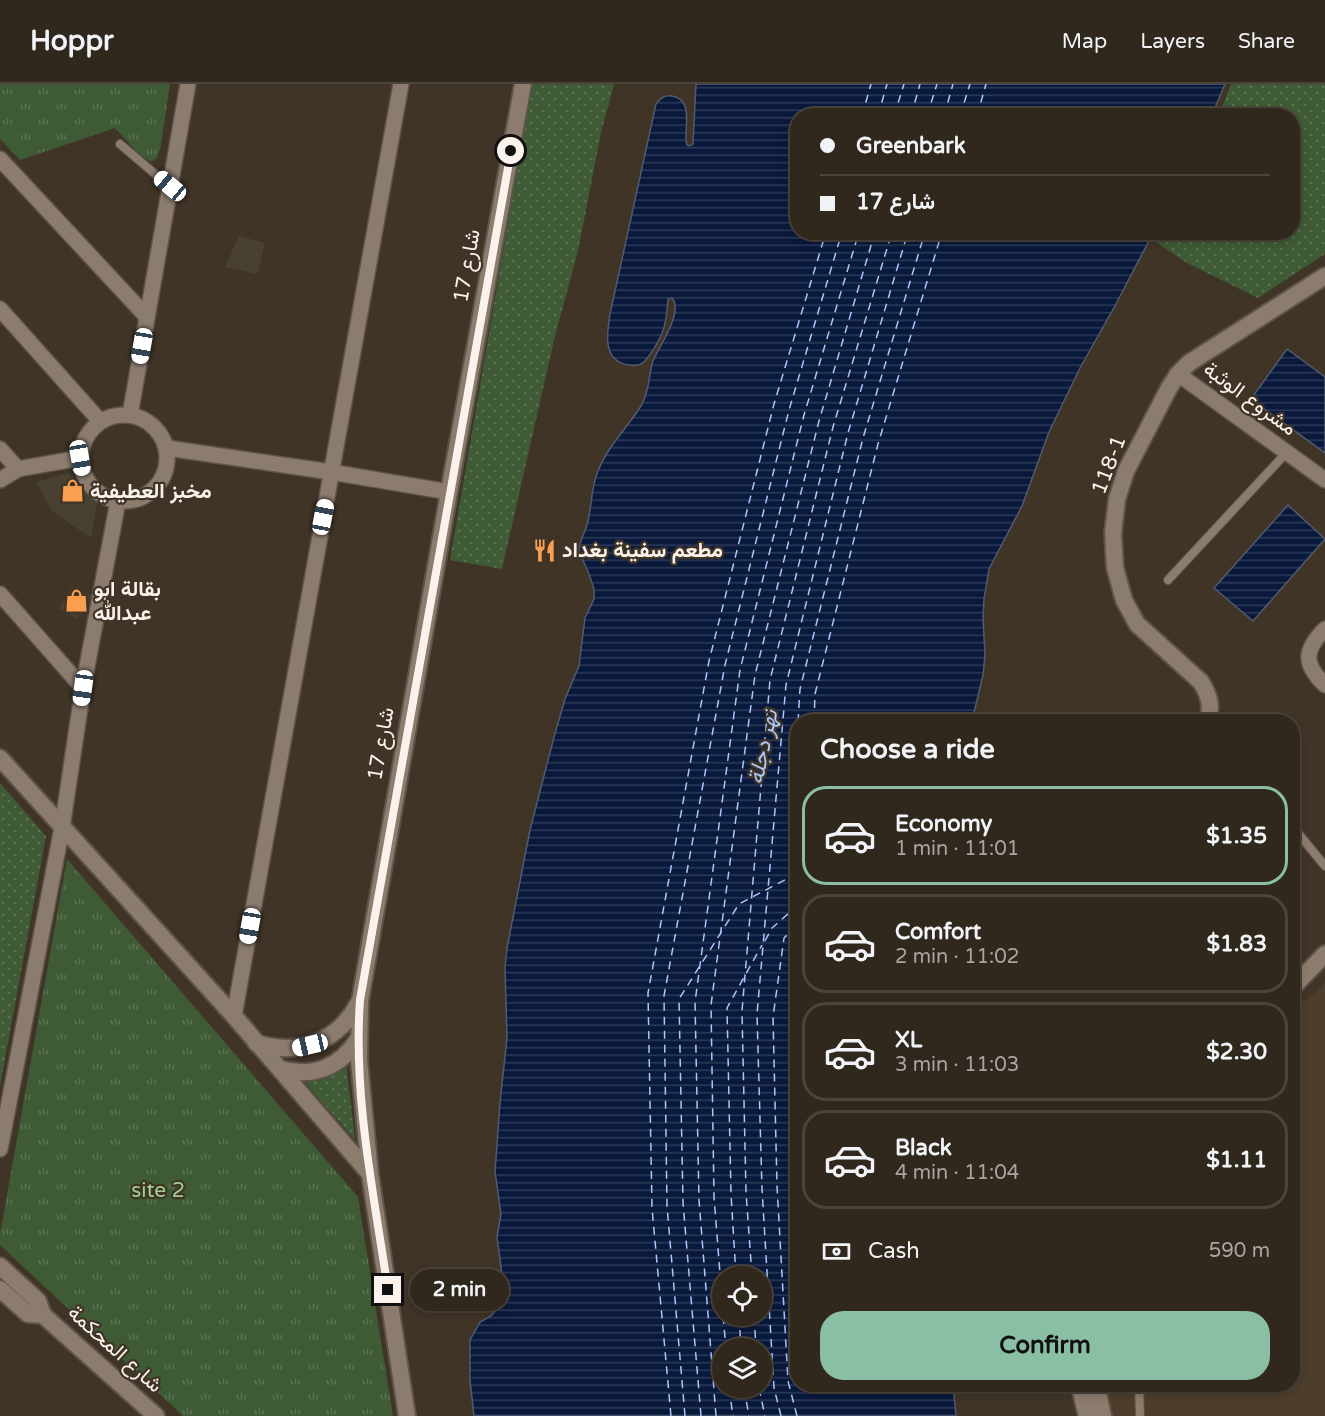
<!DOCTYPE html>
<meta charset="utf-8">
<style>
:root{--surface:#30271d;--page:#382f26;--text:#f1f3f6;--muted:#a8a5a4;--line:#4b443b;--accent:#8abfa5}
body{margin:0;font-family:"Varela Round",Vazirmatn,sans-serif;background:var(--page);color:var(--text);height:100vh;display:flex;flex-direction:column;font-size:22px;white-space:nowrap}
*{box-sizing:border-box;margin:0}
p{font-size:20px;color:var(--muted)}
.icon{flex:none;width:33px;height:33px;fill:none;stroke:currentColor;stroke-width:2;stroke-linecap:round;stroke-linejoin:round}
.map{position:relative;flex:1;overflow:hidden}
.side{position:absolute;left:790px;top:630px;width:510px;height:678px;display:flex;flex-direction:column;background:var(--surface);border-radius:24px;box-shadow:0 3px 9px #0003,0 0 0 2px var(--line)}
.side>*{flex:none}
.top-card{position:absolute;left:790px;top:24px;width:510px;height:132px;border-radius:24px;box-shadow:0 3px 9px #0003,0 0 0 2px var(--line);display:grid;align-content:center;height:132px;padding:0 30px;background:var(--surface)}
.fabs{position:absolute;left:712px;top:1182px;display:grid;gap:12px}
.fabs a{display:grid;place-items:center;width:60px;height:60px;border-radius:50%;background:var(--surface);box-shadow:0 3px 9px #0003,0 0 0 2px var(--line);font-size:30px}
.end{position:absolute;width:27px;height:27px;margin:-14px;border:8px solid #fbf3eb;background:#111;box-shadow:0 0 0 3px #111}
.from{border-radius:50%}
.bubble{position:absolute;height:42px;border-radius:21px;background:var(--surface);box-shadow:0 3px 9px #0003,0 0 0 2px var(--line);font-size:20px;font-weight:700;line-height:42px;text-align:center}
.car{position:absolute;width:18px;height:36px;margin:-18px -9px;border-radius:8px;box-shadow:0 0 4px 2px #0007;background:linear-gradient(#fff 24%,#345 0 40%,#fff 0 76%,#345 0 86%,#fff 0)}
.top-card b{display:flex;align-items:center;gap:21px;height:57px;font-size:22px}
.top-card b+b{border-top:2px solid var(--line)}
.top-card i{width:15px;height:15px;background:var(--text)}
ul{padding:0;list-style:none}
li{display:flex;align-items:center;gap:18px;height:99px;margin:0 12px 9px;padding:0 18px;border:3px solid var(--line);border-radius:24px}
li div{flex:1}
li b{display:block;font-size:22px}
li em{font-style:normal;font-weight:700}
li.selected{border-color:var(--accent)}
li>.icon{width:54px;height:54px;stroke-width:1.5}
h2{padding:0 30px;font-size:27px;line-height:72px}
.pay{display:flex;align-items:center;gap:15px;height:66px;padding:0 30px;font-size:22px}
.pay p{margin-inline-start:auto}
.button{display:flex;gap:12px;margin-top:auto;padding:12px 30px}
.button a{flex:1;height:69px;border-radius:24px;background:var(--accent);color:#111;font-size:24px;font-weight:700;line-height:69px;text-align:center}
header{display:flex;align-items:center;gap:36px;box-sizing:border-box;height:84px;padding:0 30px;background:var(--surface);border-bottom:2px solid var(--line)}
header strong{font-size:28px}
nav{display:flex;gap:33px;margin-inline-start:auto;font-size:21px}
.map>svg:first-child{display:block}
</style>
<header>
<strong>Hoppr</strong>
<nav><a>Map</a><a>Layers</a><a>Share</a></nav>
</header>
<div class="map">
<svg width="1325" height="1332" viewBox="0 0 1325 1332">
<defs>
<pattern id="grass-dots" width="8" height="8" patternUnits="userSpaceOnUse" patternTransform="scale(1.5)"><rect width="8" height="8" fill="#3e5b35"/><path d="M2 2h.1M6 6h.1" fill="none" stroke="#5b7352" stroke-width="1.8" stroke-linecap="round"/></pattern>
<pattern id="park-tufts" width="24" height="20" patternUnits="userSpaceOnUse" patternTransform="scale(1.5)"><rect width="24" height="20" fill="#3e5b35"/><path d="M3 7l-1-3M5 7V3M7 7l1-3M15 17l-1-3M17 17v-4M19 17l1-3" fill="none" stroke="#5b7352"/></pattern>
<pattern id="water-rules" width="6" height="5" patternUnits="userSpaceOnUse" patternTransform="scale(1.5)"><rect width="6" height="5" fill="#09193c"/><path d="M0 2.5h6" fill="none" stroke="#2e3b58"/></pattern>
</defs>
<rect width="100%" height="100%" fill="#403427"/>
<!-- commercial -->
<path fill="#494130" d="M239 152 265 159 257 190 225 183Z
M68 389 97 420 91 454 53 428 43 412 37 398Z
M72 503 91 512 76 535 59 524Z"/>
<!-- built -->
<path fill="#4d3d2b" d="M1325 898V1332H1085L1082 1301 1293 1300V925L1316 908Z"/>
<!-- grass -->
<path fill="url(#grass-dots)" d="M532 0H614L601 49 578 167 555 252 502 485 450 476Z
M1231 0H1325V170L1258 214 1187 179 1153 156 1157 149 1293 148V32L1219 31Z
M0 699 46 752 0 1002Z
M346 979 355 1054 354 1055 304 997Z"/>
<!-- park -->
<path fill="url(#park-tufts)" d="M0 0H170L161 61 157 74 151 78 138 69 115 44 20 76 0 55Z
M67 775 358 1113 393 1332H183L0 1161V1150Z"/>
<!-- water -->
<path fill="url(#water-rules)" stroke="#525a70" stroke-width="1.5" fill-rule="evenodd" d="M696 0H1225L1212 31 798 32V148L1153 149 1116 220 1080 284 1049 348 1022 422 989 485 984 515 983 535 985 571 983 591 972 637 798 638V1300L953 1301 956 1332H474L470 1296V1256L480 1238 491 1232 498 1224 502 1209V1190L497 1153 501 1130 495 1088 500 1019 507 954 505 884 507 864 530 746 554 653 565 615 579 582 585 534 594 515V505L589 490 579 467C579 456 586 448 588 437 592 421 591 403 598 387 608 362 627 344 641 322 650 307 648 293 653 277 659 262 684 228 672 214L668 215C667 223 667 231 665 239 663 251 653 268 645 277 641 281 634 282 628 281 602 276 607 250 610 230L656 20C661 14 664 11 672 12 693 15 685 42 686 57L687 61 690 62 693 60ZM723 1192H762V1232H723ZM723 1264H762V1304H723Z
M1287 265 1325 293V369L1251 315Z
M1288 421 1325 455 1253 537 1214 504Z"/>
<g fill="none" stroke-linecap="round" stroke-linejoin="round">
<!-- ferry -->
<path stroke="#abc7fc" stroke-width="1.5" stroke-dasharray="8 6" stroke-linecap="butt" d="M862 32 871 0
M878 32 887 0
M894 32 904 0
M911 32 920 0
M927 32 937 0
M944 32 953 0
M960 32 970 0
M977 32 986 0
M798 638 800 605 863 354 925 148
M814 638 815 610 878 360 942 148
M798 643 794 700 798 703
M765 857 772 844 798 821
M736 1192 731 1110 727 924 762 861
M752 1192 746 1108 742 927 770 596 833 343 892 148
M723 1228 714 1113 711 921 755 591 819 337 875 148
M723 1232 726 1264
M739 1232 741 1264
M754 1232 756 1264
M729 1304 733 1332
M744 1304 749 1332
M759 1304 765 1332
M671 1332 652 1124 648 909 709 577 774 320 826 148
M685 1332 667 1122 664 912 725 581 789 326 842 148
M701 1332 683 1119 679 915 739 820 798 789
M716 1332 699 1116 695 918 740 586 804 331 859 148
M781 1332 774 1304 762 1105 757 930 786 601 848 349 908 148
M797 1332 788 1297 777 1102 773 933 784 854 798 840"/>
<defs>
<path id="service" d="M120 60 169 102
M1168 496 1287 368
M1293 743 1325 782
M1139 1300 1140 1332"/>
<path id="minor" d="M0 75 147 233
M0 225 100 337
M1178 290 1325 396
M81 374a43 43 0 1 1 86 0a43 43 0 1 1-86 0Z
M130 331 188 0
M167 364 331 388 449 408
M0 365 18 385
M0 396 18 385 80 374
M0 510 83 604
M1325 545C1304 566 1303 580 1325 601
M234 932 401 0
M0 1065 62 744 83 604 118 417"/>
<path id="tertiary" d="M1207 638C1213 623 1209 611 1201 598L1137 540 1124 516 1115 484 1113 449 1117 415 1126 387 1169 304 1178 290 1189 279 1325 192
M0 674 234 932 370 1090
M1293 903 1325 870
M256 959C297 972 337 959 358 920
M280 985C312 994 340 984 358 955
M1079 1300 1087 1332
M1096 1300 1103 1332
M407 1332 370 1090 359 976 360 917 449 408 523 0"/>
<path id="secondary" d="M0 1182 38 1217 43 1231 156 1332
M0 1205 28 1230 43 1231"/>
</defs>
<!-- service casing -->
<use href="#service" stroke="#5d5348" stroke-width="10"/>
<!-- minor casing -->
<use href="#minor" stroke="#5d5348" stroke-width="18"/>
<!-- tertiary casing -->
<use href="#tertiary" stroke="#5d5348" stroke-width="20"/>
<!-- secondary casing -->
<use href="#secondary" stroke="#5d5348" stroke-width="20"/>
<!-- service -->
<use href="#service" stroke="#8b7c6e" stroke-width="8"/>
<!-- minor -->
<use href="#minor" stroke="#8b7c6e" stroke-width="15"/>
<!-- tertiary -->
<use href="#tertiary" stroke="#8b7c6e" stroke-width="16"/>
<!-- secondary -->
<use href="#secondary" stroke="#8b7c6e" stroke-width="16"/>
</g>
<g fill="none" stroke-linecap="round" stroke-linejoin="round">
<!-- route -->
<path stroke="#fbf3eb" stroke-width="8" d="M388 1206C374 1111 353 1013 360 916L511 67"/>
</g>
<!-- icons -->
<defs>
<symbol id="shop-bare" viewBox="-9 -9 18 18"><path d="M-5-2.5h2.3a2.7 3.5 0 0 1 5.4 0H5L5.5 6h-11ZM-1.5-2.5h3a1.5 2.3 0 0 0-3 0Z" fill="#fa9f4f" stroke="#403427" stroke-width="2.5" paint-order="stroke"/></symbol>
<symbol id="restaurant-bare" viewBox="-9 -9 18 18"><path d="M-5-6h1v4h1v-4h1v4h1v-4h1v5L-1.5 .5V6h-2V.5L-5-1ZM5-6V6H3V1.5H1.5Q1.5-4 5-6Z" fill="#fa9f4f" stroke="#403427" stroke-width="2.5" paint-order="stroke"/></symbol>
</defs>
<g fill-rule="evenodd">
<use href="#shop-bare" x="56" y="390" width="33" height="33"/>
<use href="#restaurant-bare" x="528" y="450" width="33" height="33"/>
<use href="#shop-bare" x="60" y="500" width="33" height="33"/>
</g>
<g text-anchor="middle" dominant-baseline="central" stroke-width="4.5" stroke-linejoin="round" paint-order="stroke">
<!-- street labels -->
<g font-size="21" fill="#fbf3eb" stroke="#403427">
<text transform="translate(467 182) rotate(-80)">شارع 17</text>
<text transform="translate(1250 315) rotate(36)">مشروع الوثبة</text>
<text transform="translate(1109 381) rotate(-69)">118-1</text>
<text transform="translate(381 660) rotate(-80)">شارع 17</text>
<text transform="translate(115 1265) rotate(42)">شارع المحكمة</text>
</g>
<!-- poi labels -->
<g font-size="21" font-weight="bold" fill="#fbf3eb" stroke="#403427" text-anchor="start">
<text x="90" y="407">مخبز العطيفية</text>
<text x="562" y="466">مطعم سفينة بغداد</text>
<text x="94" y="505">بقالة ابو<tspan x="94" dy="24">عبدالله</tspan></text>
</g>
<!-- park labels -->
<g font-size="21" fill="#9fd090" stroke="#403427">
<text x="158" y="1106">site 2</text>
</g>
<!-- water labels -->
<g font-size="22" font-style="italic" fill="#abc7fc" stroke="#403427">
<text transform="translate(763 663) rotate(-78)">نهر دجلة</text>
</g>
</g>
</svg>
<div class="fabs">
<a><svg class="icon" aria-label="locate" viewBox="0 0 24 24"><circle cx="12" cy="12" r="6"/><path d="M12 2v4M12 18v4M2 12h4M18 12h4"/></svg></a>
<a><svg class="icon" aria-label="layers" viewBox="0 0 24 24"><path d="M12 4l9 5-9 5-9-5zM3 14l9 5 9-5"/></svg></a>
</div>
<i class="end from" style="left:511px;top:67px"></i>
<i class="end" style="left:388px;top:1206px"></i>
<div class="bubble" style="left:410px;top:1185px;width:99px">2 min</div>
<i class="car" style="left:170px;top:102px;rotate:310deg"></i>
<i class="car" style="left:142px;top:262px;rotate:190deg"></i>
<i class="car" style="left:80px;top:374px;rotate:170deg"></i>
<i class="car" style="left:323px;top:433px;rotate:11deg"></i>
<i class="car" style="left:83px;top:604px;rotate:188deg"></i>
<i class="car" style="left:250px;top:842px;rotate:190deg"></i>
<i class="car" style="left:310px;top:961px;rotate:257deg"></i>
<div class="top-card">
<b><i class="from"></i>Greenbark</b>
<b><i></i>شارع 17</b>
</div>
<section class="side">
<h2>Choose a ride</h2>
<ul>
<li class="selected"><svg class="icon" aria-label="car" viewBox="0 0 24 24"><path d="M5 17H2v-5l4-1 3-4h7l3 4 3 1v5h-3M9 17h6M6 11h13"/><circle cx="7" cy="17" r="2"/><circle cx="17" cy="17" r="2"/></svg><div><b>Economy</b><p>1 min · 11:01</p></div><em>$1.35</em></li>
<li><svg class="icon" aria-label="car" viewBox="0 0 24 24"><path d="M5 17H2v-5l4-1 3-4h7l3 4 3 1v5h-3M9 17h6M6 11h13"/><circle cx="7" cy="17" r="2"/><circle cx="17" cy="17" r="2"/></svg><div><b>Comfort</b><p>2 min · 11:02</p></div><em>$1.83</em></li>
<li><svg class="icon" aria-label="car" viewBox="0 0 24 24"><path d="M5 17H2v-5l4-1 3-4h7l3 4 3 1v5h-3M9 17h6M6 11h13"/><circle cx="7" cy="17" r="2"/><circle cx="17" cy="17" r="2"/></svg><div><b>XL</b><p>3 min · 11:03</p></div><em>$2.30</em></li>
<li><svg class="icon" aria-label="car" viewBox="0 0 24 24"><path d="M5 17H2v-5l4-1 3-4h7l3 4 3 1v5h-3M9 17h6M6 11h13"/><circle cx="7" cy="17" r="2"/><circle cx="17" cy="17" r="2"/></svg><div><b>Black</b><p>4 min · 11:04</p></div><em>$1.11</em></li>
</ul>
<div class="pay"><svg class="icon" aria-label="cash" viewBox="0 0 24 24"><path d="M3 7h18v10H3z"/><circle cx="12" cy="12" r="2"/></svg>Cash<p>590 m</p></div>
<div class="button"><a>Confirm</a></div>
</section>
</div>
